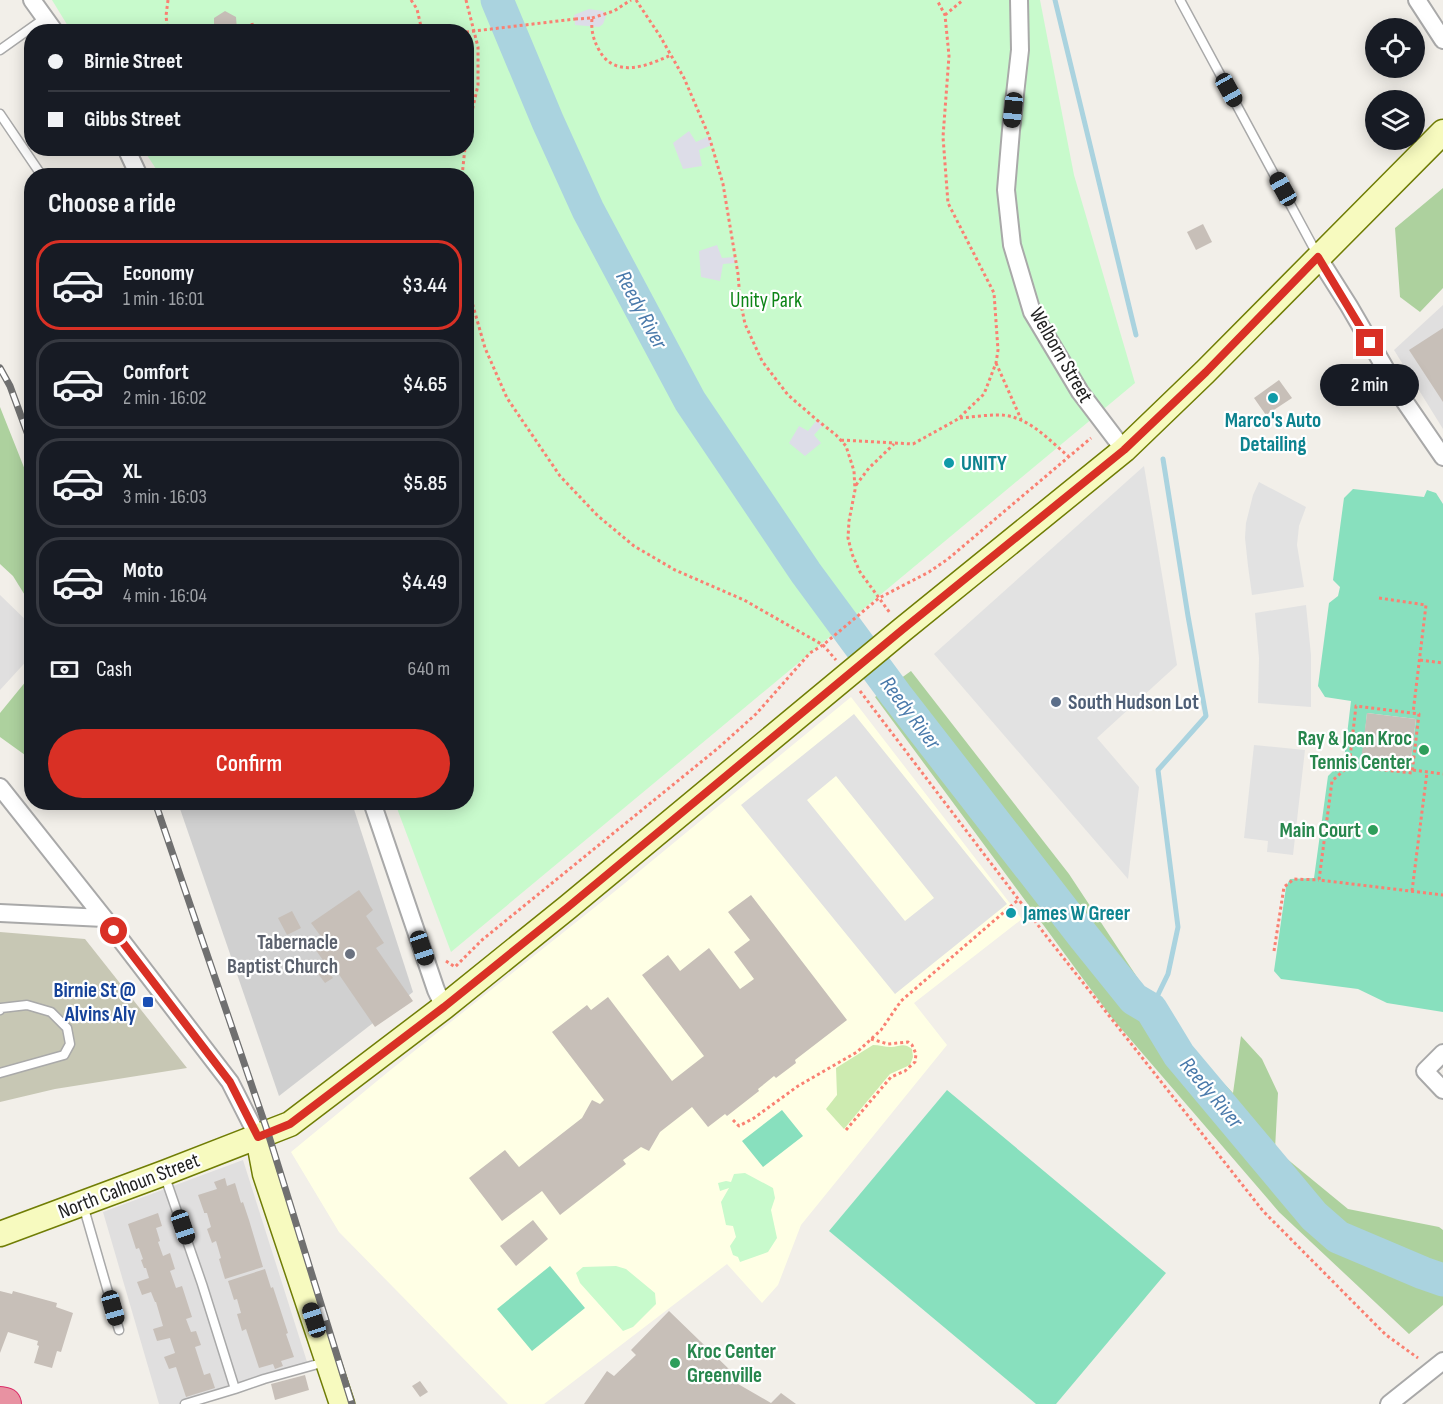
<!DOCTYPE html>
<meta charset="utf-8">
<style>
:root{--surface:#171b24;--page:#242831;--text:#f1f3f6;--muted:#9ea1a6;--line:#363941;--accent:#d93025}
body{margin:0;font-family:"Sofia Sans Condensed",sans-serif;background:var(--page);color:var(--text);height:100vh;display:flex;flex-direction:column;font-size:22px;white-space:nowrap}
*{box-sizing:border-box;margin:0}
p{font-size:20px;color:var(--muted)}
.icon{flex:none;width:33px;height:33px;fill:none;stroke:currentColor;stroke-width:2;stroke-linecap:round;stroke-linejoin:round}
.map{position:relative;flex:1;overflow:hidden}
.drawer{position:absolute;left:24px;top:168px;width:450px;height:642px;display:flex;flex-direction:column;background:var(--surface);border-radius:24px;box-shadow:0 3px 15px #0003}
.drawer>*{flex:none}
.top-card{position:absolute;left:24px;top:24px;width:450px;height:132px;border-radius:24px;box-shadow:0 3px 15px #0003;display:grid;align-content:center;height:132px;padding:0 24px;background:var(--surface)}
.buttons{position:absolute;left:1365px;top:18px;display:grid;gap:12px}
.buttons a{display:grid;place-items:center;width:60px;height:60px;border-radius:50%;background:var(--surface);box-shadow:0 3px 15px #0003;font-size:30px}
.end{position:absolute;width:27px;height:27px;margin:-14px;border:8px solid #d93025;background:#fff;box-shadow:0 0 0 3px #fff}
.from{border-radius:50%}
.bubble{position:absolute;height:42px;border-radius:21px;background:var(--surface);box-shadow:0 3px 15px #0003;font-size:20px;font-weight:600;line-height:42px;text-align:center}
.car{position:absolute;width:18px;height:36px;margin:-18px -9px;border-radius:8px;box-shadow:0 0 4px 2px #0007;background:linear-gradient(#222 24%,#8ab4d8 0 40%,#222 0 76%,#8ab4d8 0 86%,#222 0)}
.top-card b{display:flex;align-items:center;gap:21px;height:57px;font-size:22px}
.top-card b+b{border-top:2px solid var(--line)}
.top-card i{width:15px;height:15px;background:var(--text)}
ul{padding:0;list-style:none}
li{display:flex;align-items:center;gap:18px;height:90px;margin:0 12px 9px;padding:0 12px;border:3px solid var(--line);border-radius:24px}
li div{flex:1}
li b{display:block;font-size:22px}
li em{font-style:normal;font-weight:600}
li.current{border-color:var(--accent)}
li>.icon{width:54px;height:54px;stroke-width:1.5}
h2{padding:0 24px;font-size:27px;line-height:72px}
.pay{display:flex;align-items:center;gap:15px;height:66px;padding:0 24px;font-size:22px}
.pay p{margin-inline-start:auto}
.button{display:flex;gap:12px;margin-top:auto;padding:12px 24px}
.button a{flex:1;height:69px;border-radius:36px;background:var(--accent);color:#fff;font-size:24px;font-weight:600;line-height:69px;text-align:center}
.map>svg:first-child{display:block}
</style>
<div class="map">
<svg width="1443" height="1404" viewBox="0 0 1443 1404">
<rect width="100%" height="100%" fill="#f2efe9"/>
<!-- residential -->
<path fill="#e0dfdf" d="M1443 305V429L1394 350Z
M0 595 31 625 32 655 0 690Z
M243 1160 309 1368 181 1404H159L103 1212Z"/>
<!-- education -->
<path fill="#ffffe5" d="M851 697 1022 919 914 1003 947 1045 801 1225 778 1285 762 1303 727 1264 544 1404H508L339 1232 291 1152 388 1072 619 888Z"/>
<!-- religious -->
<path fill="#d0d0d0" d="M178 803H352L413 992 279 1096Z"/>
<!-- construction -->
<path fill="#c7c7b4" d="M0 932 85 939 187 1068 55 1089 0 1102Z"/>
<!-- grass -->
<path fill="#cdebb0" d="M873 1045C879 1045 885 1047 891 1047 900 1047 903 1042 912 1049L913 1057 910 1065 890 1074 844 1129 826 1109 837 1095 836 1068Z"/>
<!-- forest -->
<path fill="#add19e" d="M1443 188V288L1420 312 1400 297 1395 228Z
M0 407 31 485V605L13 576 0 564Z
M911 671 1069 874 1172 1030 1233 1093 1241 1036 1262 1059 1278 1093 1275 1149 1348 1209 1439 1227 1443 1230V1305L1409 1334 1279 1212 1112 1018 875 697Z
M31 675V752L25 755 0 737V713Z"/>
<!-- park -->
<path fill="#c8facc" d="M52 0H1040L1074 175 1135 383 451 952 395 803 466 802V176L160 175 143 149 466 148V32L71 31Z
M745 1173 773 1188 775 1198 771 1210 777 1238 768 1252 740 1262 738 1257 733 1255 730 1246 736 1237 733 1226 726 1225 721 1202 729 1188 720 1191 718 1183 726 1181 731 1182 734 1174Z
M616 1266 626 1269 655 1293 656 1304 633 1327 623 1331 580 1283 576 1273 583 1267Z"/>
<!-- pitch -->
<path fill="#88e0be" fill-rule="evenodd" d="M1353 489 1424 497 1427 490 1436 493 1443 504V1012L1387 1003 1358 989 1281 979 1274 971 1286 887 1290 879 1314 878 1328 776 1344 760 1351 701 1325 697 1318 686 1329 603 1338 596 1340 587 1333 580 1344 498ZM1367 713 1416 719 1410 767 1362 761Z
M947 1090 1166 1273 1056 1404H1036L829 1231Z
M782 1110 803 1136 763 1167 742 1141Z
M550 1266 585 1308 532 1351 497 1309Z"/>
<!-- parking -->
<path fill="#e2e2e2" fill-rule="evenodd" d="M1144 466 1177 665 1097 738 1139 787 1128 879 934 654Z
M1259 482 1306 507 1299 526 1297 545 1304 587 1252 595 1248 566 1245 538 1246 523 1253 495Z
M1306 605 1311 655V707L1258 703 1259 658 1255 613Z
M854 714 1007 904 895 994 741 805ZM836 776 934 898 905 921 807 800Z
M1254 745 1305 750 1293 855 1267 852 1268 841 1244 838Z"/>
<!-- plaza -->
<path fill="#dddde8" d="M589 9 603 11 606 16 603 24 599 27 575 25 574 15Z
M689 131 696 142 709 136 712 145 699 150 702 166 683 169 673 143Z
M717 245 722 258 734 257 735 263 723 264 720 281 701 277 699 251Z
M817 420 823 425 814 435 821 443 805 456 789 443 799 426 808 431Z"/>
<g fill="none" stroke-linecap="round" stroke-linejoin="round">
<!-- stream -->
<path stroke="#aad3df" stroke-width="5" d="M1055 0 1136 335
M1151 1009 1168 974 1178 927 1158 770 1206 716 1188 616 1163 459"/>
<!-- river -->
<path stroke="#aad3df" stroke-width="33" d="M497 0 548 122 588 210 690 401 806 573 896 695 1084 937 1134 999 1151 1009 1179 1055 1314 1216 1338 1237 1423 1273 1443 1280"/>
</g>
<!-- building -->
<path fill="#c7bfb8" d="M225 11 236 17 237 30 235 32H214V18Z
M1203 224 1212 242 1196 250 1187 232Z
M1443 328V402L1409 350Z
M1279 380 1292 398 1266 415 1254 398Z
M1367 713 1416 719 1410 767 1361 761Z
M359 890 373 910 366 916 384 943 376 948 413 1001 375 1027 329 960 325 963 315 949 325 942 311 923Z
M751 895 847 1020 795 1060 796 1063 776 1078 774 1076 758 1089 759 1091 727 1116 725 1114 708 1127 692 1107 660 1132 649 1151 641 1147 623 1160 626 1164 560 1215 542 1191 502 1221 469 1178 505 1150 519 1167 582 1118 592 1100 600 1104 604 1100 552 1032 587 1005 591 1010 608 997 672 1081 704 1056 642 975 668 955 680 971 709 948 740 989 754 979 734 952 750 940 728 912Z
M292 911 301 928 287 935 278 918Z
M324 965 333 978 325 983 316 971Z
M225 1178 227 1186 235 1183 241 1203 243 1202 249 1220 263 1267 225 1279 219 1259 221 1258 216 1241 212 1243 207 1229 211 1227 207 1213H204V1212L198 1195 217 1189 214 1182Z
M158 1213 162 1226 156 1228 160 1241 158 1242 163 1256 170 1253 175 1269 170 1271 176 1288 182 1286 192 1317 186 1319 191 1332 196 1331 201 1345 195 1347 204 1375 210 1373 215 1388 186 1397 176 1367 169 1369 164 1357 175 1353 170 1338 157 1341 153 1329 163 1326 156 1302H155L151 1292 142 1295 137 1282 149 1278 146 1268H144L141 1260 143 1259 139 1248 136 1249 128 1224Z
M533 1220 548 1239 516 1266 500 1246Z
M265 1269 271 1288 273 1287 288 1333 286 1334 294 1357 281 1361 283 1366 275 1369 273 1364 259 1368 246 1329 242 1331 237 1314 241 1313 237 1299 234 1300 228 1281Z
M0 1291 12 1294 13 1291 57 1303 56 1307 73 1313 61 1352 57 1351 52 1368 34 1363 39 1346 37 1345 38 1341 8 1332 0 1353Z
M669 1311 731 1371 726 1377 771 1403 781 1393 796 1404H584L607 1371 614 1376 636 1355 631 1350Z
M305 1375 309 1390 275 1400 271 1384Z
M420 1381 428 1392 420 1397 412 1386Z"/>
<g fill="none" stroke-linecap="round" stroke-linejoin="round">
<defs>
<path id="lane" d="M1180 0 1317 254
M0 50 45 18
M0 114 42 176
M0 1010 1 1008 27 1005 51 1012 67 1028 70 1044 64 1055 0 1073
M164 1174 202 1284 235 1389 264 1379 325 1362
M83 1205 119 1330
M185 1404 235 1389"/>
<path id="street" d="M32 0 55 32
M1019 0 1020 50 1011 130 1006 190 1012 245 1032 312 1080 392 1124 450
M1417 0 1443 40
M126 148 139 176
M1318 257 1349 306 1403 399 1443 457
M0 787 104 918 230 1082 258 1137
M372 802 436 990 444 1007
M0 913 104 918
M1443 1053 1425 1071 1443 1090
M1389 1404 1443 1361"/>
<path id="secondary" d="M258 1137 265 1174 342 1404
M0 1234 164 1173 290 1124 444 1007 568 907 902 630 1124 450 1205 372 1443 132"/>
<path id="highway" d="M0 1403 5 1404"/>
</defs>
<!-- lane casing -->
<use href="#lane" stroke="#a9a9a9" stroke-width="11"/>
<!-- street casing -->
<use href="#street" stroke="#a9a9a9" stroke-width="20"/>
<!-- secondary casing -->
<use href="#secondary" stroke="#707d05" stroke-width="27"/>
<!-- highway casing -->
<use href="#highway" stroke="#dc2a67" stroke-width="34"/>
<!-- path -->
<path stroke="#fa8072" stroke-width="3" stroke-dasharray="3 3" stroke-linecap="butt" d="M168 0 166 16 168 32
M411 0 417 9 422 31 425 32
M466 0 478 47V85L466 138
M636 0 660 36 684 78 709 136 723 184 738 274 740 299 745 324 762 361 788 395 817 420 836 435 846 446 854 471 855 490 849 521 848 538 852 554 860 572 890 613
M945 15 963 0
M592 18 614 11 631 0
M575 19 592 18C591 30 593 39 599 50 615 79 647 66 671 55
M252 23 253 32
M205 32 214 28
M462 176 465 148
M466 281 485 348 507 398 560 476 598 516 634 546 675 570 744 600 823 645 836 660
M996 363 1021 419
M960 418C972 417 985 415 997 415 1026 414 1048 439 1068 456
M841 440 913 444 958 419 984 394 996 363 998 350 994 293 948 203 943 137 949 56 945 15 937 0
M856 485 869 468 894 444
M1379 598 1426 605 1413 713
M1420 660 1443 663
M860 691 1047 937 1263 1211 1374 1323 1386 1335 1418 1358
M1349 766 1412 773 1419 714 1356 706 1349 766 1332 781 1319 880 1443 895
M1413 770 1443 774
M1412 891 1427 772
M1274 951 1284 887 1294 879 1319 880
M446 961 455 967 482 940 717 749 756 714 810 653 823 645 879 598 929 572 948 559 1091 438
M733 1120 739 1126 754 1118 798 1086 857 1052 881 1030 901 1001 1018 900
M846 1130 891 1077 905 1071 915 1062 916 1054 912 1045 908 1042 888 1044 871 1039"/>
<!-- lane -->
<use href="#lane" stroke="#fff" stroke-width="8"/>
<!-- street -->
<use href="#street" stroke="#fff" stroke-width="16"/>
<!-- secondary -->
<use href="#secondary" stroke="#f7fabf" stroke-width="24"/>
<!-- highway -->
<use href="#highway" stroke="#e892a2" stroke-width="32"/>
<defs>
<path id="rail" d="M0 368 10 386 32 446
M155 802 268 1133 352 1404"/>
</defs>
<!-- rail casing -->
<use href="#rail" stroke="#707070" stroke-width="7"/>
<!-- rail -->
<use href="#rail" stroke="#fff" stroke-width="4.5" stroke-dasharray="14" stroke-linecap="butt"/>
<!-- path-bridge -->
<path stroke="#fa8072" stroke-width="3" stroke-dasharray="3 3" stroke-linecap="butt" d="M466 32 575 19"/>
</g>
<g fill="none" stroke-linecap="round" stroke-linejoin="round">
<!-- route -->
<path stroke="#d93025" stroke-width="8" d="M114 931 230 1082 258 1137 290 1124 444 1007 568 907 902 630 1124 450 1206 372 1318 257 1370 343"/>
</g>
<!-- markers -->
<g fill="#0f9aa8" stroke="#fff" stroke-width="2">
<circle cx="1273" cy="398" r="6"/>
<circle cx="949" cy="463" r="6"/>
<circle cx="1011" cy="913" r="6"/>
</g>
<circle fill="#5c6f8a" stroke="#fff" stroke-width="2" cx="1056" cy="702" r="6"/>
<g fill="#2e9e5b" stroke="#fff" stroke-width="2">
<circle cx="1424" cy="750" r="6"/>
<circle cx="1373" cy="830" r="6"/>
<circle cx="675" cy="1363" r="6"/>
</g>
<circle fill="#6b7280" stroke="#fff" stroke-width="2" cx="350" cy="954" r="6"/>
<rect fill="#1a4fb4" stroke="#fff" stroke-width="2" x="142" y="996" width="12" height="12" rx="3"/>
<g text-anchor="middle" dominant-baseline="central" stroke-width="4.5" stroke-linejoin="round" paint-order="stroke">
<!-- park labels -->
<g font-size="21" fill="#0c8416" stroke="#fff">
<text x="766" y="300">Unity Park</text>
</g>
<!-- street labels -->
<g font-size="21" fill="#222" stroke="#fff">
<text transform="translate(1061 355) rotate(60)">Welborn Street</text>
<text transform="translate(129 1186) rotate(-21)">North Calhoun Street</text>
</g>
<!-- culture labels -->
<g font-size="21" font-weight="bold" fill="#0d838f" stroke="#fff" text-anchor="start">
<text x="1273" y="420" text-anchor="middle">Marco's Auto<tspan x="1273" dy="24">Detailing</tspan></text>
<text x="961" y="463">UNITY</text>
<text x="1023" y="913">James W Greer</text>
</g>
<!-- service labels -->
<g font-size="21" font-weight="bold" fill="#4e5e75" stroke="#fff" text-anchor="start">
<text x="1068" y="702">South Hudson Lot</text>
</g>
<!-- leisure labels -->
<g font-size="21" font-weight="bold" fill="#27864d" stroke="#fff" text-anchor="end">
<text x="1412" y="738">Ray &amp; Joan Kroc<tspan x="1412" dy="24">Tennis Center</tspan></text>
<text x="1361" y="830">Main Court</text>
<text x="687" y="1351" text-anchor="start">Kroc Center<tspan x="687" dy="24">Greenville</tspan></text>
</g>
<!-- worship labels -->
<g font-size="21" font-weight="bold" fill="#5b616d" stroke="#fff" text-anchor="end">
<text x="338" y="942">Tabernacle<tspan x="338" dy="24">Baptist Church</tspan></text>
</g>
<!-- transit labels -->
<g font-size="21" font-weight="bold" fill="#164399" stroke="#fff" text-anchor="end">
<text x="136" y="990">Birnie St @<tspan x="136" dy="24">Alvins Aly</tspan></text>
</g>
<!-- water labels -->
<g font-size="22" font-style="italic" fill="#4a7aab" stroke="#fff">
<text transform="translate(641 310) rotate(62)">Reedy River</text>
<text transform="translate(910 713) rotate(53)">Reedy River</text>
<text transform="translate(1211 1093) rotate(50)">Reedy River</text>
</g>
</g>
</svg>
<div class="buttons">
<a><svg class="icon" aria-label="locate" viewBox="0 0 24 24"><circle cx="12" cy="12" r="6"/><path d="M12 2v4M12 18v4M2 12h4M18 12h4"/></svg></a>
<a><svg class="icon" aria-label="layers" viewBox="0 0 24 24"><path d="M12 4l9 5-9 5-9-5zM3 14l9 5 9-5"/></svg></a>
</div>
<i class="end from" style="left:114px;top:931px"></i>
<i class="end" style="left:1370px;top:343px"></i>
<div class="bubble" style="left:1320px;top:364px;width:99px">2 min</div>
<i class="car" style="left:1229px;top:90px;rotate:151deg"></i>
<i class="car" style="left:1013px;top:110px;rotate:186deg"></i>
<i class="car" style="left:1283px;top:189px;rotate:331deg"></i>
<i class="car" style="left:422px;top:948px;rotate:161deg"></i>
<i class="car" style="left:183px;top:1227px;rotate:161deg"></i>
<i class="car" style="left:113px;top:1308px;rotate:164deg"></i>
<i class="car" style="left:314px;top:1320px;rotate:342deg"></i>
<div class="top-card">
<b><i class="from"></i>Birnie Street</b>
<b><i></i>Gibbs Street</b>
</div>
<section class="drawer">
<h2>Choose a ride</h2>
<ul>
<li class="current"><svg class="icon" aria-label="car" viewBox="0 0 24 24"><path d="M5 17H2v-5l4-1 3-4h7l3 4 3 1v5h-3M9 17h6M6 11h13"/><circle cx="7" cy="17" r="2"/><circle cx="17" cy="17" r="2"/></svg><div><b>Economy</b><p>1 min · 16:01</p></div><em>$3.44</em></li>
<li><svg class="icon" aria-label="car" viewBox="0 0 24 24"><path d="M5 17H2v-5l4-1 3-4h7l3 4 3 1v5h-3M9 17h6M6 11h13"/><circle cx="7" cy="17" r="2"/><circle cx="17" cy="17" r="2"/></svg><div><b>Comfort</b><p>2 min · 16:02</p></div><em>$4.65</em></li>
<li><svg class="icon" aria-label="car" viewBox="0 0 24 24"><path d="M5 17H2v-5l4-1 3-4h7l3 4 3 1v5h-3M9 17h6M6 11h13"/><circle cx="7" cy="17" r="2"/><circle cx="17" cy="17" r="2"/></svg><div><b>XL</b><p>3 min · 16:03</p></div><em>$5.85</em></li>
<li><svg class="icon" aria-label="car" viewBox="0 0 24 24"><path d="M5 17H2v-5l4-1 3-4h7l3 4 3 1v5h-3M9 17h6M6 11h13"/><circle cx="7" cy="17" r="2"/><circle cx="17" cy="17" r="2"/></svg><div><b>Moto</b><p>4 min · 16:04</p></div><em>$4.49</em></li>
</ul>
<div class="pay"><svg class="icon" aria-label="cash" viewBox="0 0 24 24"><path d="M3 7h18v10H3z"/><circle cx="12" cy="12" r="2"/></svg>Cash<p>640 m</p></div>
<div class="button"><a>Confirm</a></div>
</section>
</div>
